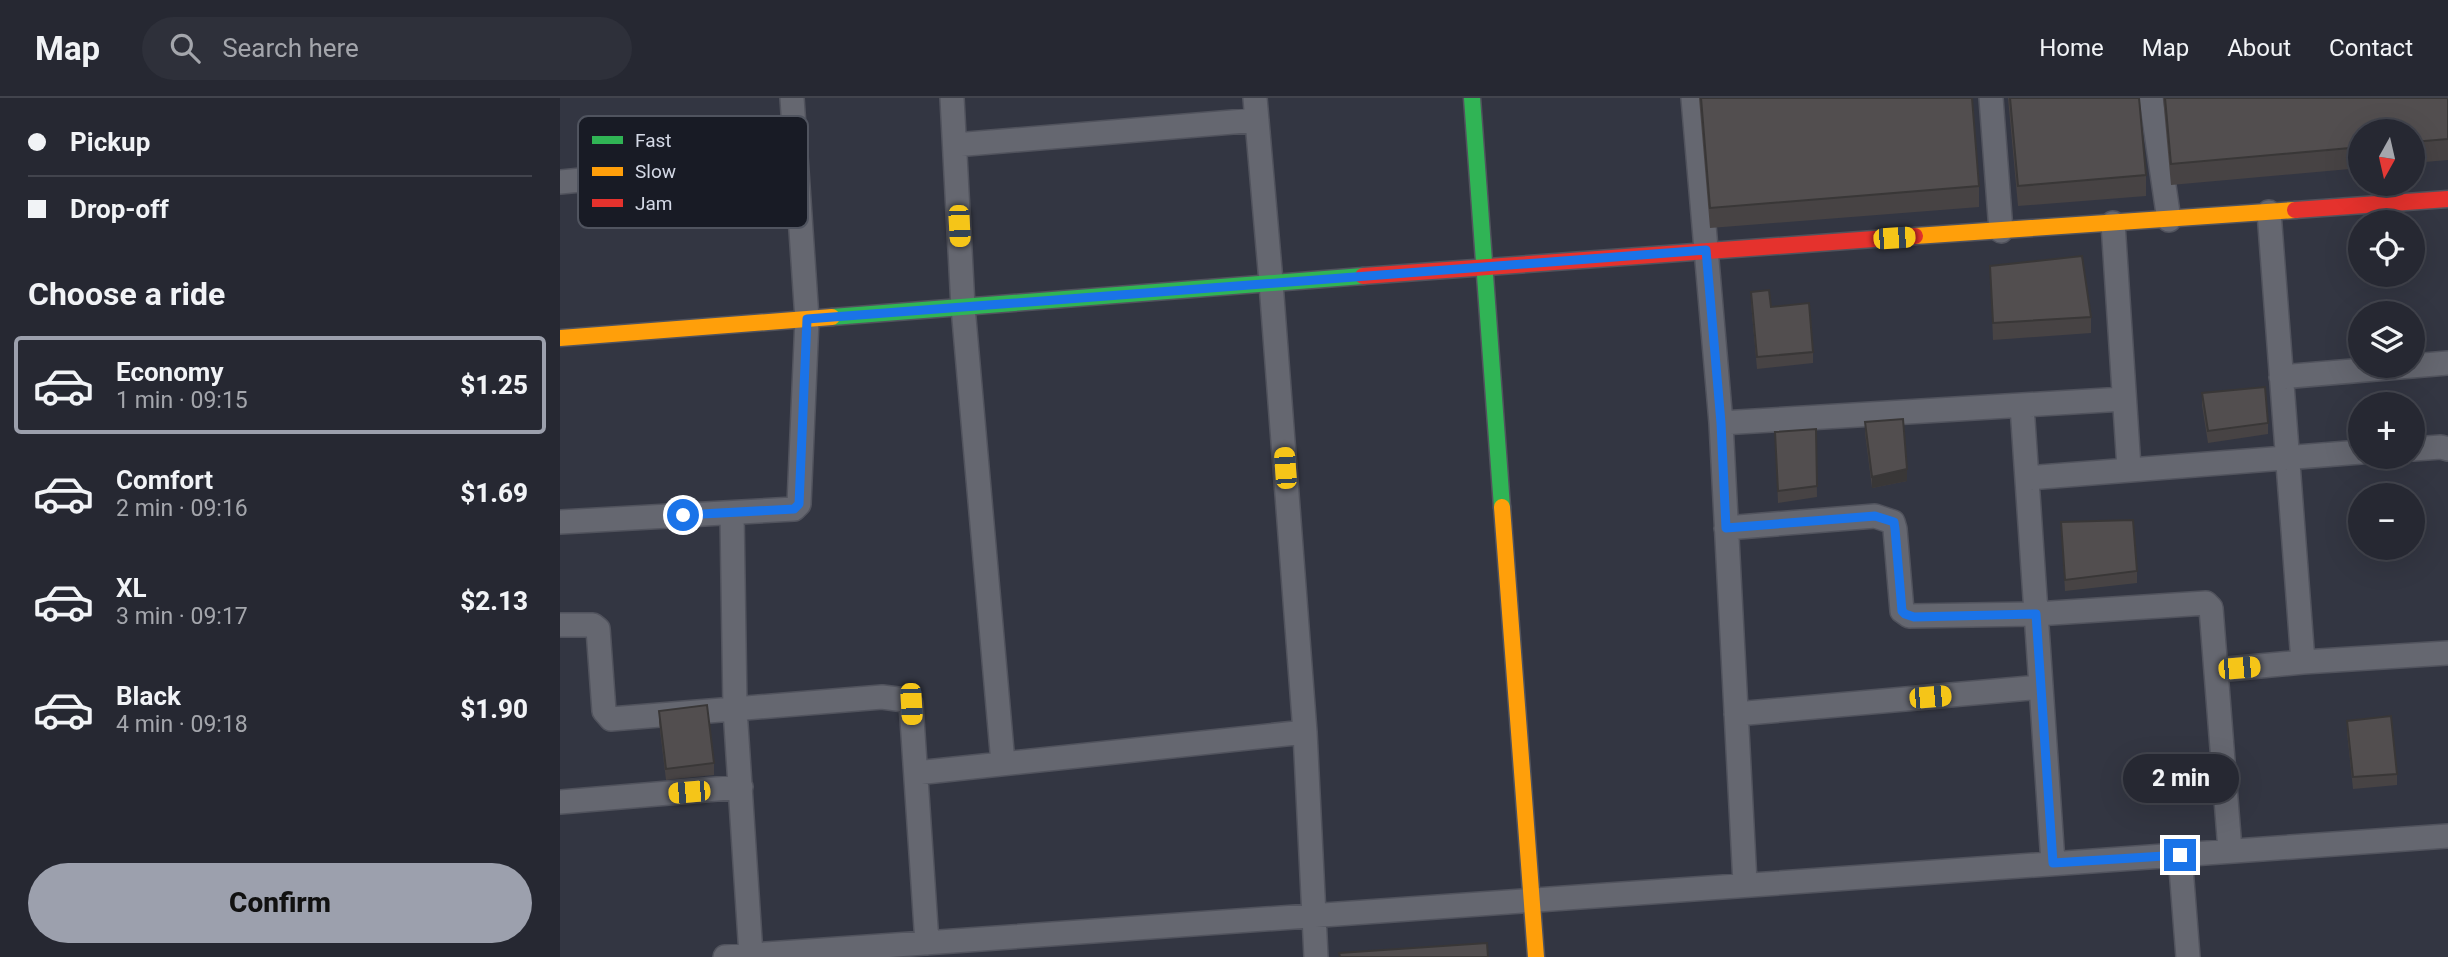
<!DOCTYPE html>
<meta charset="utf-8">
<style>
:root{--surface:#262832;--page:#2e303a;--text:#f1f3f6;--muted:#a4a6ac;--line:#42444d;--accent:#9ca0ad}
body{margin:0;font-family:Roboto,sans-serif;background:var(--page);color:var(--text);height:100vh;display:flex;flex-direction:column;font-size:26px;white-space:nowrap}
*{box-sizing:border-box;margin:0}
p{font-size:23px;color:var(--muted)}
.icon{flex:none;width:38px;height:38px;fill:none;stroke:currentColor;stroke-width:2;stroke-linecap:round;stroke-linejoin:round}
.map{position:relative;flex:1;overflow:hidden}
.side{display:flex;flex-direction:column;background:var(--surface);width:560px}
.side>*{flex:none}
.banner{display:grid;align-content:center;height:154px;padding:0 28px;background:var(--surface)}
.needle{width:46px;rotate:188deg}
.fabs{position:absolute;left:1788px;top:21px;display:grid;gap:14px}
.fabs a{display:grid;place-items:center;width:77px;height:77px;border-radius:50%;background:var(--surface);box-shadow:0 7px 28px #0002,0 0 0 2px var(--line);font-size:35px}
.end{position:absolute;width:32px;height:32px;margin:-16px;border:9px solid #1a73e8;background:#fff;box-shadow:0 0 0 4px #fff}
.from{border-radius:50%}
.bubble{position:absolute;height:49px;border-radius:24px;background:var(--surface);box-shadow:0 7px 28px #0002,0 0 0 2px var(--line);font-size:23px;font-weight:800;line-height:49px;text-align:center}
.car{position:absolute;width:21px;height:42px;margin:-21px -10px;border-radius:9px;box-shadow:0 0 5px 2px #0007;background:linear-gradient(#f5c518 24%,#345 0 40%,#f5c518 0 76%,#345 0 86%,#f5c518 0)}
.banner b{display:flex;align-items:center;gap:24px;height:66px;font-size:26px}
.banner b+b{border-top:2px solid var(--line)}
.banner i{width:18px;height:18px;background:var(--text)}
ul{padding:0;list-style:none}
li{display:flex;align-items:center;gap:21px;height:98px;margin:0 14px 10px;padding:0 14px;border:4px solid transparent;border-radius:7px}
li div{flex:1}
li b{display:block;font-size:26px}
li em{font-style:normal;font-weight:800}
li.current{border-color:var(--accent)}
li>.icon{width:63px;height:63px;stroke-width:1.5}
h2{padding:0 28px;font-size:32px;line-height:84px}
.action{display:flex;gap:14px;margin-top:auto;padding:14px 28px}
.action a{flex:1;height:80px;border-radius:42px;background:var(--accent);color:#111;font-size:28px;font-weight:800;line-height:80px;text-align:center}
header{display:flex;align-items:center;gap:42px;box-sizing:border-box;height:98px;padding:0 35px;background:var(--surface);border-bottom:2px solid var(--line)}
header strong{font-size:33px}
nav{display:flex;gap:38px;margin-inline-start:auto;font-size:24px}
.search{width:490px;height:63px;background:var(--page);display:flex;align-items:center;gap:18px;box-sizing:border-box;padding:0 24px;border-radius:38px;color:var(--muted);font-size:26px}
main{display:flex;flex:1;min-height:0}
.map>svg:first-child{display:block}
</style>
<header>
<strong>Map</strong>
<div class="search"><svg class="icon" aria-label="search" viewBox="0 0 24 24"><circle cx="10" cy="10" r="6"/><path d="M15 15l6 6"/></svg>Search here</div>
<nav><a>Home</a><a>Map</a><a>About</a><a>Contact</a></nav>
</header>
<main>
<section class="side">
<div class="banner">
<b><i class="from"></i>Pickup</b>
<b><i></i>Drop-off</b>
</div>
<h2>Choose a ride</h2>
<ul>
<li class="current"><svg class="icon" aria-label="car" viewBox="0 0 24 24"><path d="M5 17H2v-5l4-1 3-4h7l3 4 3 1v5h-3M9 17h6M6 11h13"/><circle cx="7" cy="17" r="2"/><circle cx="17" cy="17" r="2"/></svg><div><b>Economy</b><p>1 min · 09:15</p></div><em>$1.25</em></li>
<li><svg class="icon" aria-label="car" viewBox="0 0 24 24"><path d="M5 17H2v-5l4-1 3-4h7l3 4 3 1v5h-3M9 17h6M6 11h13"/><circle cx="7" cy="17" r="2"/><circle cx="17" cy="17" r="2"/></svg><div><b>Comfort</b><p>2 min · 09:16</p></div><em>$1.69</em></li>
<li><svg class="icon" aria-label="car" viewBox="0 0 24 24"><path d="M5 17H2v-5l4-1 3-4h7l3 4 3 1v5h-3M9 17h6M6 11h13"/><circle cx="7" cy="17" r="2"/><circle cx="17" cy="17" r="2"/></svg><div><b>XL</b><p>3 min · 09:17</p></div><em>$2.13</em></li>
<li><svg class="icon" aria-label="car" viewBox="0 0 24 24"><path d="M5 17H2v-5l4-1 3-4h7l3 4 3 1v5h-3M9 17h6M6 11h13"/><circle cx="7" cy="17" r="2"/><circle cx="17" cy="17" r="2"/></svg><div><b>Black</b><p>4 min · 09:18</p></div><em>$1.90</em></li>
</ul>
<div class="action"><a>Confirm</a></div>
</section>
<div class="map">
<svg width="1888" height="859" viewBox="0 0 1888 859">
<rect width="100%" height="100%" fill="#333642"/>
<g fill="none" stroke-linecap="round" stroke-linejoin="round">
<defs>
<path id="street" d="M392 0 403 209 443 665
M695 0 710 172 745 634 756 859
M1133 0 1161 325 1185 785
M1431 0 1441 133
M1591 0 1609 122
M395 47 697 22
M0 84 236 61
M1709 114 1743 564
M1553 125 1569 370
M1721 279 1888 265
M1462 308 1493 765
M1161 325 1564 301
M1853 351 1881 349 1888 351
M1467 380 1801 354
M172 415 175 611 191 857
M0 424 234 411 239 406 247 221 232 0
M1166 430 1315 418 1333 424 1335 431 1342 513 1349 518 1476 516 1646 505 1651 510 1670 752
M0 527H33L38 531 44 613 51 621 322 599 345 602 351 606 367 845
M1657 572 1743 564 1888 555
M1176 616 1481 589
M356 675 745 634
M0 704 181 689
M1620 757 1628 859
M165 859C739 819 1313 776 1888 738"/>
<path id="fast" d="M912 0 942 409
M272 219 803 178"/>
<path id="slow" d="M1355 138 1735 112
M0 240 272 219
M942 409 976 859"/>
<path id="jam" d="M1735 112 1888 101
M803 178 1355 138"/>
</defs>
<!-- street casing -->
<use href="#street" stroke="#51535d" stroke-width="26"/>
<!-- fast casing -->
<use href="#fast" stroke="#51535d" stroke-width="19"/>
<!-- slow casing -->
<use href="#slow" stroke="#51535d" stroke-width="19"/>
<!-- jam casing -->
<use href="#jam" stroke="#51535d" stroke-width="19"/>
<!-- street -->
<use href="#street" stroke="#656770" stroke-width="23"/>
<!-- fast -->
<use href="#fast" stroke="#30b455" stroke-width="16"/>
<!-- slow -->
<use href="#slow" stroke="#ff9f0a" stroke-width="16"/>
<!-- jam -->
<use href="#jam" stroke="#e5322d" stroke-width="16"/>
</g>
<!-- wall -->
<path fill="#474344" d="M1139 0H1412L1419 88V109L1150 130Z
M1448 0H1579L1586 77V98L1458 108Z
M1603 0H1888V62L1853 65V33H1801V70L1611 87Z
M1430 168 1531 219V235L1433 242Z
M1191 194 1211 209 1253 254V265L1197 271 1191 205Z
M1642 295 1708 325V336L1648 345 1642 307Z
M1305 324 1347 383 1312 390 1305 335Z
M1256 331 1257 399 1218 405 1215 334Z
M1501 424 1577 473V485L1505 493Z
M99 613 154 665V677L106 682 99 624Z
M1787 623 1837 676V687L1793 691 1787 634Z"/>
<!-- shaded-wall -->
<path fill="#393737" d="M1347 371V383L1312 390V379Z"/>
<!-- building -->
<path fill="#524e4f" stroke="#393737" stroke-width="2" d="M1141 0H1412L1419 88 1150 110Z
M1450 0H1579L1586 77 1458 88Z
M1605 0H1888V41L1853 44V33H1801V49L1611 66Z
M1522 158 1531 219 1433 225 1430 168Z
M1209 192 1211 209 1249 205 1253 254 1197 259 1191 194Z
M1705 289 1708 325 1648 333 1642 295Z
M1343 321 1347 371 1312 379 1305 324Z
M1256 331 1257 388 1218 393 1215 334Z
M1573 422 1577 473 1505 482 1501 424Z
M147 607 154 665 106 671 99 613Z
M1831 618 1837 676 1793 679 1787 623Z
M927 845 928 859H780L779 855Z"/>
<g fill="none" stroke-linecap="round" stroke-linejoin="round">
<!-- route -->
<path stroke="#1a73e8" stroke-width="9" d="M123 417 234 411 239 406 247 221 1146 152 1161 325 1166 430 1315 418 1334 424 1335 431 1342 513 1345 516 1354 519 1476 516 1493 765 1620 757"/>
</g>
<!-- legend -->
<rect x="18" y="18" width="230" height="112" rx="10" fill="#181b25" stroke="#50545f" stroke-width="2"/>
<rect x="32" y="38" width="31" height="8" fill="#30b455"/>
<rect x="32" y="69" width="31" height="9" fill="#ff9f0a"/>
<rect x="32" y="101" width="31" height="8" fill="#e5322d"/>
<g font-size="19" fill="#d4d9e6">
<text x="75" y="49">Fast</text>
<text x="75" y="80">Slow</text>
<text x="75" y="112">Jam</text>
</g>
</svg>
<div class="fabs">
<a><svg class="needle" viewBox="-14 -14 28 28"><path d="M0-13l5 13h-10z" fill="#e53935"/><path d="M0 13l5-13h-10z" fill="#a4a6ac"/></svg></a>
<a><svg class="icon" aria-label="locate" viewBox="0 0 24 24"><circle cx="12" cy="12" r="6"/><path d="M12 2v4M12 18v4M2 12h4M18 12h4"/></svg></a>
<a><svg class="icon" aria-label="layers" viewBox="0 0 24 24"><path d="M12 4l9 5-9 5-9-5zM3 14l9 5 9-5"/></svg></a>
<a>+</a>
<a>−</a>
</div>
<i class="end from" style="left:123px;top:417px"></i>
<i class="end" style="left:1620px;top:757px"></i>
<div class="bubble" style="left:1563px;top:656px;width:116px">2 min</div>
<i class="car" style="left:399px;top:128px;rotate:177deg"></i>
<i class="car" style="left:1334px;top:140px;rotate:86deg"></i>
<i class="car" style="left:725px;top:370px;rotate:356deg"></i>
<i class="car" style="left:1679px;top:570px;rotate:85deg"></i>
<i class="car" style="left:1370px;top:599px;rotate:85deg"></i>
<i class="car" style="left:351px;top:606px;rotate:177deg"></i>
<i class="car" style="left:129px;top:694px;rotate:265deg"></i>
</div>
</main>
